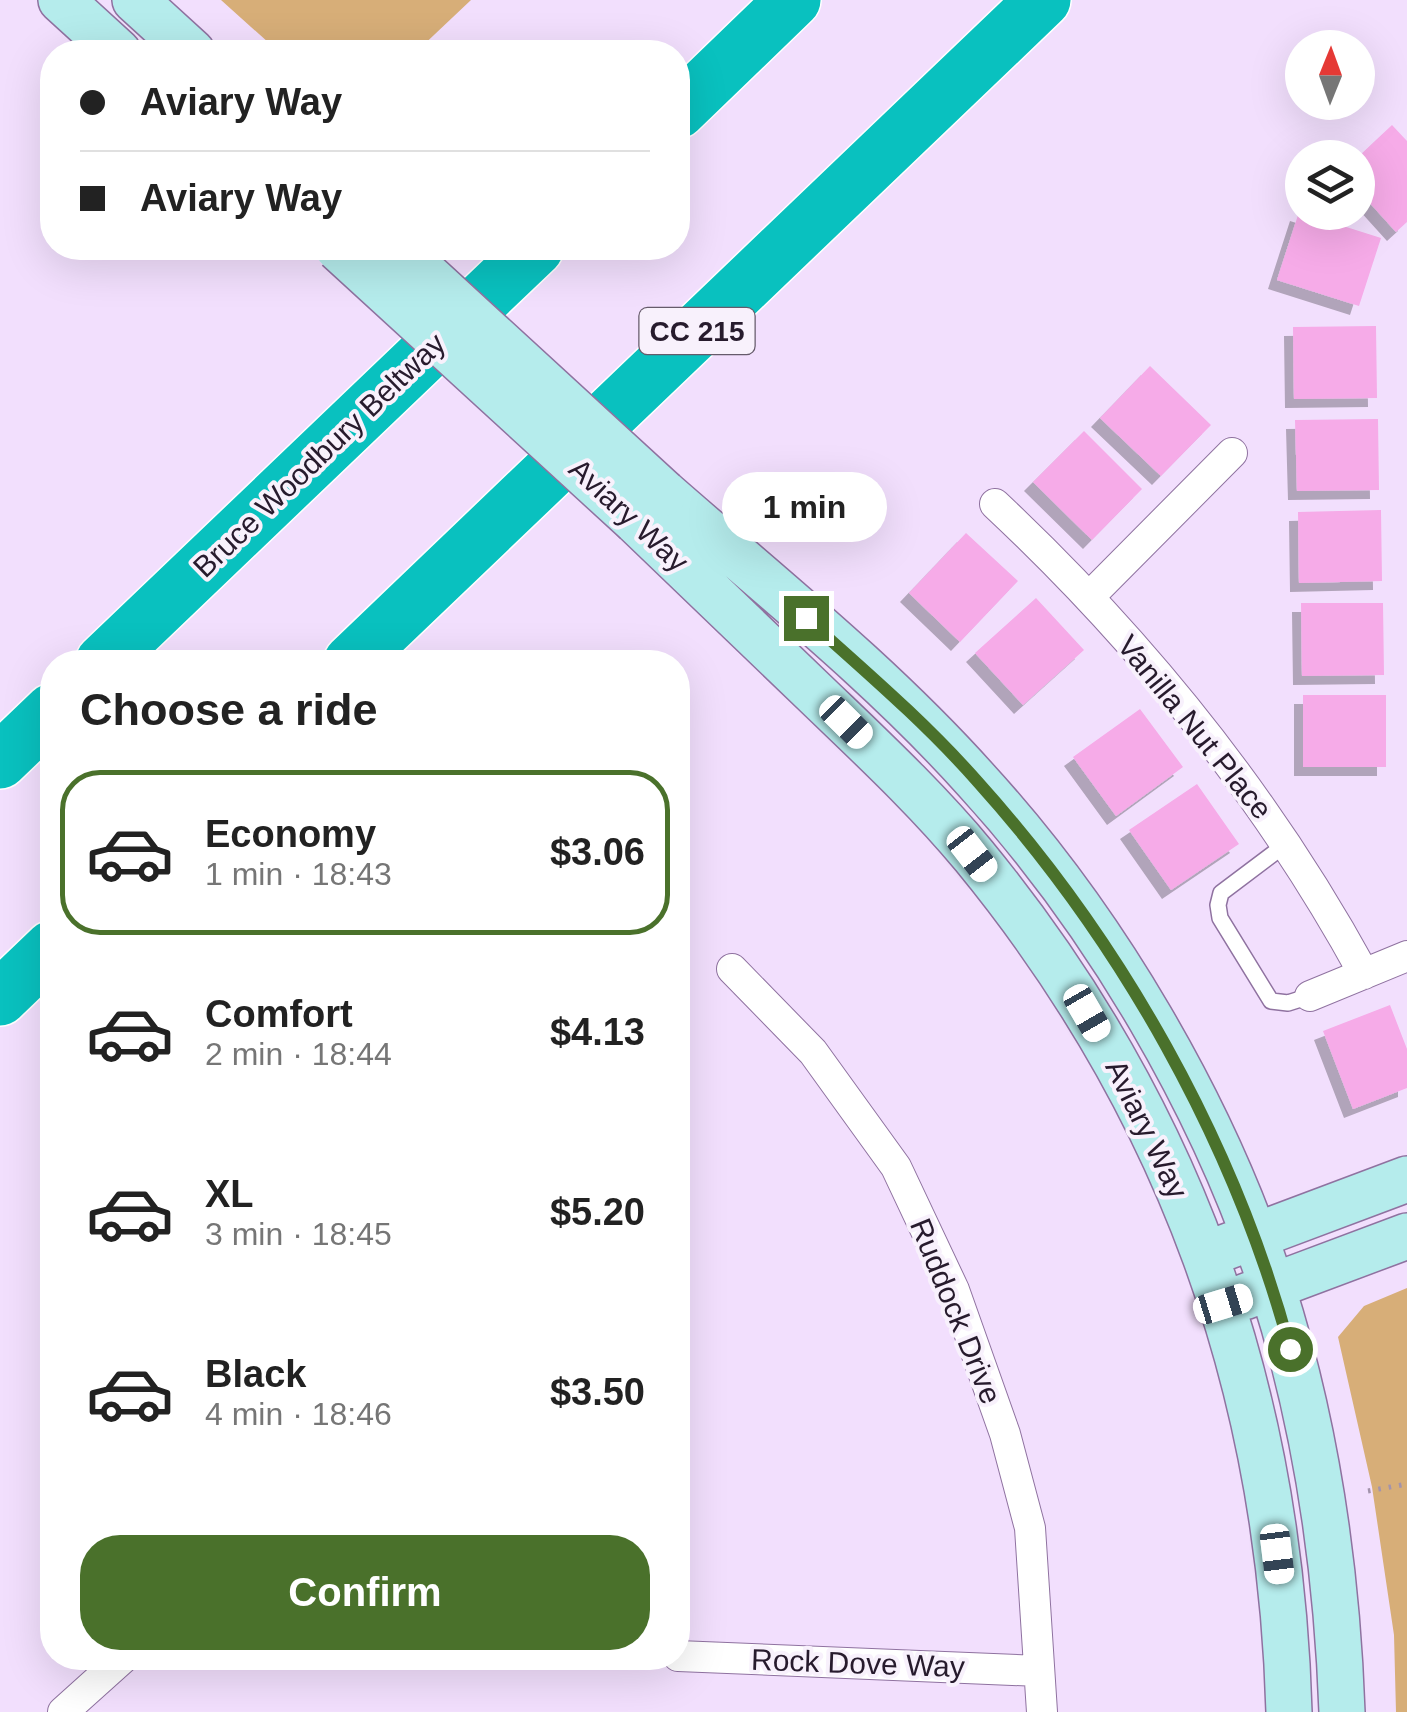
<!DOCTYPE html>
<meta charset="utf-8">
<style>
:root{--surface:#fff;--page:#f6f6f6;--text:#222;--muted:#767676;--line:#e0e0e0;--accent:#4a712b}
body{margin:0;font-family:Arial,sans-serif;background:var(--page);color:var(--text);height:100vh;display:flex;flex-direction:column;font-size:38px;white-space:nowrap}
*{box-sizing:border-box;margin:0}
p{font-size:32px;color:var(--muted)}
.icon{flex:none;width:55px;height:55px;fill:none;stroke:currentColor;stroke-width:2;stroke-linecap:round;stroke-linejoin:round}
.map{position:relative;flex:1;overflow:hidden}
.sheet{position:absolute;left:40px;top:650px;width:650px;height:1020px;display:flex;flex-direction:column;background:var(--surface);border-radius:40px;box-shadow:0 10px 40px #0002}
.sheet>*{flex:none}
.top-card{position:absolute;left:40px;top:40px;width:650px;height:220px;border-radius:40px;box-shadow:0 10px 40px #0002;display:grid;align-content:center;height:220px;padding:0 40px;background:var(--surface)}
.needle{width:65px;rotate:1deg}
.controls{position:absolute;left:1285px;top:30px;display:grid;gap:20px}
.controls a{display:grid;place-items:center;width:90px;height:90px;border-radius:50%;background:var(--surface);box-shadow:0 10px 40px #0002;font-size:50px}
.end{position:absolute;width:45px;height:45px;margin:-22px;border:12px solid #4a712b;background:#fff;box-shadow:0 0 0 5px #fff}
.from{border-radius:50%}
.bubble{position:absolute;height:70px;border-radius:35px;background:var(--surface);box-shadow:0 10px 40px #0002;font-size:32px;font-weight:800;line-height:70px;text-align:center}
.car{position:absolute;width:30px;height:60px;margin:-30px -15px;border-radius:12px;box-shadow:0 0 8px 2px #0007;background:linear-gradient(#fff 24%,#345 0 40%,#fff 0 76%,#345 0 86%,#fff 0)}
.top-card b{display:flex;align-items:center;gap:35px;height:95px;font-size:38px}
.top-card b+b{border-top:2px solid var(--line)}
.top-card i{width:25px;height:25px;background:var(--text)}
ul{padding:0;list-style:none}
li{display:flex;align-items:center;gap:30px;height:165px;margin:0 20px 15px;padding:0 20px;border:5px solid transparent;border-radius:40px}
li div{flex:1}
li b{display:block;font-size:38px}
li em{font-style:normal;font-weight:800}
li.on{border-color:var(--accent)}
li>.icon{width:90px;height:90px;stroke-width:1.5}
h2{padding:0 40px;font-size:45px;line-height:120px}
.button{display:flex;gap:20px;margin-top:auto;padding:20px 40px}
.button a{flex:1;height:115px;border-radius:40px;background:var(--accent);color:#fff;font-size:40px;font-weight:800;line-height:115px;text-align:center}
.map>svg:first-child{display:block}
</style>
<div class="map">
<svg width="1407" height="1712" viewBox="0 0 1407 1712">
<defs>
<filter id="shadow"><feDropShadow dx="-9" dy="9" stdDeviation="0" flood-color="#0004"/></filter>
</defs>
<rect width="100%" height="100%" fill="#f2dffd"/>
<!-- green -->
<path fill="#d7ae78" d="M221 0H471L416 52H279Z
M1407 1288V1712H1396L1394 1635 1372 1487 1338 1337 1364 1306Z"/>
<!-- building -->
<path fill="#f6abe8" filter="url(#shadow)" d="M1392 125 1407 141V222L1396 232 1358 190V157Z
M1299 212 1381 238 1359 306 1277 280Z
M1376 326 1377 398 1294 399 1293 327Z
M1150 366 1211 425 1161 476 1100 418Z
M1378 419 1379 490 1297 491 1295 420Z
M1084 431 1142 489 1092 540 1033 482Z
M1381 510 1382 581 1299 583 1298 512Z
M966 533 1018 581 960 642 909 593Z
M1036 598 1084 650 1023 705 975 653Z
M1301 603H1383L1384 675 1302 676Z
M1303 695H1386V767H1303Z
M1140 709 1183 767 1116 816 1073 757Z
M1197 784 1239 844 1171 890 1129 830Z
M1390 1005 1407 1049V1088L1353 1109 1323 1031Z"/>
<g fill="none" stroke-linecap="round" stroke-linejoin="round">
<defs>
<path id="lane" d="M1286 844 1221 893 1218 905 1220 918 1271 1001 1288 1003 1310 996"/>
<path id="street" d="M995 504C1141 641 1268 798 1364 974
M1089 597 1232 453
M732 969 813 1052 896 1167 954 1290 1005 1434 1030 1528 1042 1712
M1310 996 1407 956
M678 1656 1039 1671
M63 1712 123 1658"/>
<path id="secondary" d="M61 0 118 52
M135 0 192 52
M664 493C770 586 882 675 976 780 1104 920 1214 1106 1272 1287 1316 1424 1337 1569 1342 1712
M636 521C696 579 756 636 816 694 870 746 926 798 974 856 1180 1107 1280 1389 1289 1712
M1226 1247 1407 1179
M1244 1297 1407 1236"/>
<path id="highway" d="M678 111 793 0
M103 662 536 248
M351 662 1043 0
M0 761 52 711
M0 998 52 948"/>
</defs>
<!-- lane casing -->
<use href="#lane" stroke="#8f72a0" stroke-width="18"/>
<!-- street casing -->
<use href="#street" stroke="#8f72a0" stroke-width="32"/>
<!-- secondary casing -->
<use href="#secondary" stroke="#8f72a0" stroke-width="48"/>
<!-- highway casing -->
<use href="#highway" stroke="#fff" stroke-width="58"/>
<!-- path -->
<path stroke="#a393ac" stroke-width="5" stroke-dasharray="2.5 8" stroke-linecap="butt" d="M1368 1491 1407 1484"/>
<!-- lane -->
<use href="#lane" stroke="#fff" stroke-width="15"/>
<!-- street -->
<use href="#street" stroke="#fff" stroke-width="30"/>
<!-- secondary -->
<use href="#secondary" stroke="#b5ecec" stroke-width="45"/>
<!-- highway -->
<use href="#highway" stroke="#09c1bf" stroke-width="55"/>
<defs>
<path id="secondary-bridge" d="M338 248 636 521
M397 248 664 493"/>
</defs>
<!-- secondary-bridge casing -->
<use href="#secondary-bridge" stroke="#8f72a0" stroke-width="48" stroke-linecap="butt"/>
<!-- secondary-bridge -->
<use href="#secondary-bridge" stroke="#b5ecec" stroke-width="45"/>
</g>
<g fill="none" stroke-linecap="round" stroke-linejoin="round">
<!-- route -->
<path stroke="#4a712b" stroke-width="12" d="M806 618C865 671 925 722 977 781 1121 941 1234 1141 1290 1349"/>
</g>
<g text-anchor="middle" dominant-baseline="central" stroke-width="8" stroke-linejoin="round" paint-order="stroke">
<!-- shield labels -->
<rect fill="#f8f1fc" stroke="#665b6b" stroke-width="2.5" x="639.5" y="308" width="115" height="46" rx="8"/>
<g font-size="28" font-weight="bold" fill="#271b2d">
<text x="697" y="331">CC 215</text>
</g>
<!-- street labels -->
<g font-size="30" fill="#271b2d" stroke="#f8f1fc">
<text transform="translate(319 455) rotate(-44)">Bruce Woodbury Beltway</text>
<text transform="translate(629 515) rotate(43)">Aviary Way</text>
<text transform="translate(1195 727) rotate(51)">Vanilla Nut Place</text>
<text transform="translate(1147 1129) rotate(64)">Aviary Way</text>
<text transform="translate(956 1311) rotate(68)">Ruddock Drive</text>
<text transform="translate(858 1663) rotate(2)">Rock Dove Way</text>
</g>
</g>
</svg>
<div class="controls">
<a><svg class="needle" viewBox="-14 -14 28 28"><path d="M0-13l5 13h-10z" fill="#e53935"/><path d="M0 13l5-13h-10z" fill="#767676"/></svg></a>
<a><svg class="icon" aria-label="layers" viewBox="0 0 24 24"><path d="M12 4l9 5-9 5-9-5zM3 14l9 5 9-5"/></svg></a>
</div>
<i class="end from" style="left:1290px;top:1349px"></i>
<i class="end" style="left:806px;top:618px"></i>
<div class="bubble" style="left:722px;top:472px;width:165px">1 min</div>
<i class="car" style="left:846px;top:722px;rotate:135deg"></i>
<i class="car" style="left:972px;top:854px;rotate:142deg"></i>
<i class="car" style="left:1087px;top:1013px;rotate:150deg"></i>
<i class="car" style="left:1223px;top:1304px;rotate:73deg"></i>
<i class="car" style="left:1277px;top:1554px;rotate:173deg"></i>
<div class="top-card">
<b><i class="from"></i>Aviary Way</b>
<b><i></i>Aviary Way</b>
</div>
<section class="sheet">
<h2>Choose a ride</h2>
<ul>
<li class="on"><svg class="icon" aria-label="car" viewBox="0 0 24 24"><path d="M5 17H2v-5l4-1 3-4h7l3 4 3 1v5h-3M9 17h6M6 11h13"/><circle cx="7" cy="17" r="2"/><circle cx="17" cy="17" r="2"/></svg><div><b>Economy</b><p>1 min · 18:43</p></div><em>$3.06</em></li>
<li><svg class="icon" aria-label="car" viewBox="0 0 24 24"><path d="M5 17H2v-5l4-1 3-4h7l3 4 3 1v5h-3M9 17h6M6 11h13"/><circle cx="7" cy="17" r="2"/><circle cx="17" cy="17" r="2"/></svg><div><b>Comfort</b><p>2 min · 18:44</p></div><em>$4.13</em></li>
<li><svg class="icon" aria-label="car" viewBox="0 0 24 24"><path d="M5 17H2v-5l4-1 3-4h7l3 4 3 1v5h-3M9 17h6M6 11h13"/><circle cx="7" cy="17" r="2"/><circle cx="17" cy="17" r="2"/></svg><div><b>XL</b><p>3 min · 18:45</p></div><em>$5.20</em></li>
<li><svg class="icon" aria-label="car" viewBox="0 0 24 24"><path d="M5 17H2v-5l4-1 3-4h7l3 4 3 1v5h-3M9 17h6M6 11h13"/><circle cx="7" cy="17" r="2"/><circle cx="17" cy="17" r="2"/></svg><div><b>Black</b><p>4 min · 18:46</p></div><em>$3.50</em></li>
</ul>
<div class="button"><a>Confirm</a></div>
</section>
</div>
